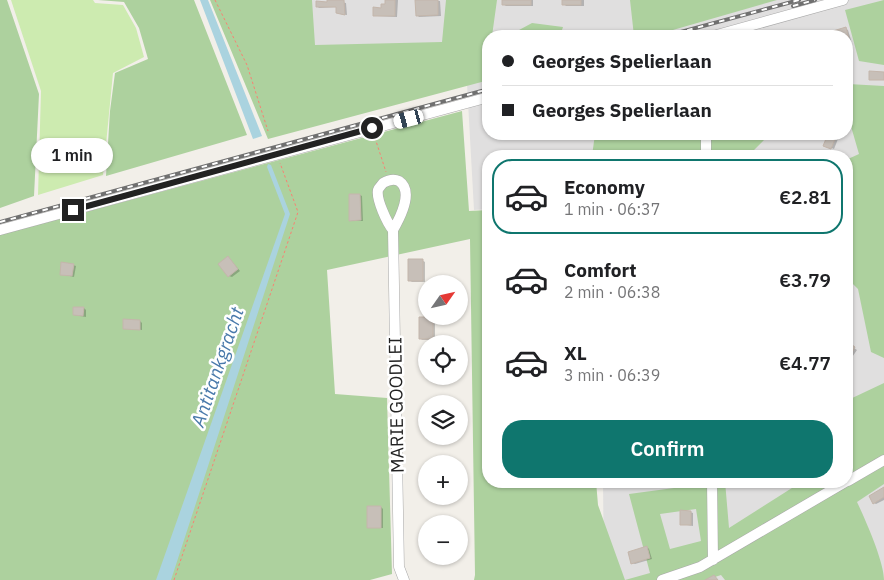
<!DOCTYPE html>
<meta charset="utf-8">
<style>
:root{--surface:#fff;--page:#f2f2f2;--text:#202124;--muted:#757577;--line:#e0e0e0;--accent:#0f766e}
body{margin:0;font-family:"IBM Plex Sans",sans-serif;background:var(--page);color:var(--text);height:100vh;display:flex;flex-direction:column;font-size:19px;white-space:nowrap}
*{box-sizing:border-box;margin:0}
p{font-size:16px;color:var(--muted)}
.icon{flex:none;width:28px;height:28px;fill:none;stroke:currentColor;stroke-width:2;stroke-linecap:round;stroke-linejoin:round}
.map{position:relative;flex:1;overflow:hidden}
.sheet{position:absolute;left:482px;top:150px;width:371px;height:338px;display:flex;flex-direction:column;background:var(--surface);border-radius:20px;box-shadow:0 1px 4px #0004}
.sheet>*{flex:none}
.guide{position:absolute;left:482px;top:30px;width:371px;height:110px;border-radius:20px;box-shadow:0 1px 4px #0004;display:grid;align-content:center;height:110px;padding:0 20px;background:var(--surface)}
.needle{width:32px;rotate:56deg}
.fabs{position:absolute;left:418px;top:275px;display:grid;gap:10px}
.fabs a{display:grid;place-items:center;width:50px;height:50px;border-radius:50%;background:var(--surface);box-shadow:0 1px 4px #0004;font-size:25px}
.end{position:absolute;width:22px;height:22px;margin:-11px;border:6px solid #222;background:#fff;box-shadow:0 0 0 2px #fff}
.from{border-radius:50%}
.bubble{position:absolute;height:35px;border-radius:18px;background:var(--surface);box-shadow:0 1px 4px #0004;font-size:16px;font-weight:600;line-height:35px;text-align:center}
.car{position:absolute;width:15px;height:30px;margin:-15px -8px;border-radius:6px;box-shadow:0 0 4px 1px #0007;background:linear-gradient(#fff 24%,#345 0 40%,#fff 0 76%,#345 0 86%,#fff 0)}
.guide b{display:flex;align-items:center;gap:18px;height:48px;font-size:19px}
.guide b+b{border-top:1px solid var(--line)}
.guide i{width:12px;height:12px;background:var(--text)}
ul{padding:9px 0 0;list-style:none}
li{display:flex;align-items:center;gap:15px;height:75px;margin:0 10px 8px;padding:0 10px;border:2px solid transparent;border-radius:20px}
li div{flex:1}
li b{display:block;font-size:19px}
li em{font-style:normal;font-weight:600}
li.active{border-color:var(--accent)}
li>.icon{width:45px;height:45px;stroke-width:1.5}
.primary-button{display:flex;gap:10px;margin-top:auto;padding:10px 20px}
.primary-button a{flex:1;height:58px;border-radius:20px;background:var(--accent);color:#fff;font-size:20px;font-weight:600;line-height:58px;text-align:center}
.map>svg:first-child{display:block}
</style>
<div class="map">
<svg width="884" height="580" viewBox="0 0 884 580">
<rect width="100%" height="100%" fill="#f2efe9"/>
<!-- residential -->
<path fill="#e0dfdf" fill-rule="evenodd" d="M301 0H884V580H604L603 481H848V156H489V209L474 210 467 84 309 126ZM489 36H848V134H489Z"/>
<!-- grass -->
<path fill="#cdebb0" d="M11 0H93L95 3 123 5 136 28 144 57 113 73 103 175 38 195 41 91Z"/>
<!-- forest -->
<path fill="#add19e" fill-rule="evenodd" d="M0 0H7L39 94 34 196 0 208Z
M98 0H194L247 135 106 176 110 111 115 73 148 59 139 28 124 2Z
M210 0H312L315 45 442 42 446 0H497L492 36H489V80L268 139Z
M630 0H777L652 36H634Z
M884 0V65L859 61 845 10Z
M532 23 563 27 560 36H508Z
M848 84 884 86V358L871 352 858 289 848 279V159L859 154 848 116Z
M462 111 469 211 489 210V481H596L598 505 625 580 650 573 629 494 689 486V481H725L729 528 803 481H848V400L884 383V484L857 502C866 521 884 562 884 580H725L721 575 706 580H474L475 575 470 239 327 270 335 394 387 398 392 574 370 580H0V235ZM696 509 701 541 670 549 660 514Z
M595 134H770L751 153 755 156H592Z"/>
<!-- water -->
<path fill="#aad3df" d="M200 0H208L262 136 253 139Z
M268 164 271 165 290 214 171 580H156L285 214 267 167Z"/>
<!-- shadow -->
<path fill="#0003" d="M328 0 346 3 347 15 340 14 337 7 319 8 317 6 328 4Z
M388 0H398L397 17 377 16 374 15 382 9Z
M416 0 440 1 441 16 419 17 417 15Z
M504 0H533V6H506L503 4Z
M564 0H584V6H566L564 4Z
M846 29 848 30 851 40 848 41V36H836L835 32Z
M648 134H663V136L651 139 649 138Z
M829 134H840L834 149 825 145Z
M360 195 362 196 363 221H353L350 220Z
M228 257 240 271 232 277 229 276Z
M422 260 425 262V282H412L409 280Z
M73 265 76 266 74 277 61 274Z
M84 308 86 310V317L74 315Z
M433 319 435 320V340H422L420 338Z
M140 321 142 323V330L124 328Z
M848 344 857 350 848 363Z
M884 488V500L876 504 874 503Z
M381 507 383 509V528H370L368 527Z
M690 512 693 513V526L681 524Z
M647 547 649 549 652 559 635 564 632 563Z"/>
<!-- building -->
<path fill="#c7bfb8" stroke="#c4b6ab" d="M327 0H344L345 15 336 13V7H316V1L327 2Z
M385 0H395V16H373V7L381 8V4H385Z
M415 0H438V15L416 16Z
M502 0H531V5H502Z
M562 0H581V5H562Z
M846 27 849 39H848V36H835L833 31Z
M869 71 884 72V80H869Z
M646 134H661V135L648 139Z
M828 134H837L831 149 823 146Z
M349 194H360L361 220 349 221Z
M228 256 238 269 228 277 218 264Z
M408 259H423V281H408Z
M61 262 74 264 72 276 60 275Z
M73 307H84L83 316 73 315Z
M419 317H433V339H419Z
M123 319 140 320V330L123 329Z
M848 342 855 347 848 360Z
M884 487V497L873 504 869 496Z
M367 506H381V528H367Z
M680 510 691 511V525H680Z
M647 546 650 558 631 564 628 552Z
M714 575 718 580H705Z"/>
<g fill="none" stroke-linecap="round" stroke-linejoin="round">
<defs>
<path id="minor" d="M713 36 843 0
M706 134V156
M0 230 489 97
M393 230C387 223 376 199 378 190 379 187 382 185 383 183 388 180 393 178 399 181 414 191 400 218 393 230L399 567 404 580
M712 481 713 560
M848 481 884 460
M662 580 700 567 847 481"/>
</defs>
<!-- minor casing -->
<use href="#minor" stroke="#a9a9a9" stroke-width="11"/>
<!-- path -->
<path stroke="#fa8072" stroke-width="1" stroke-dasharray="2.5 2.5" stroke-linecap="butt" d="M215 0 247 65 268 131
M375 138 386 172
M174 580 298 212 280 163"/>
<!-- minor -->
<use href="#minor" stroke="#fff" stroke-width="10"/>
<defs>
<path id="rail" d="M793 6 815 0
M666 36 799 0
M0 222 489 89"/>
</defs>
<!-- rail casing -->
<use href="#rail" stroke="#707070" stroke-width="4"/>
<!-- rail -->
<use href="#rail" stroke="#fff" stroke-width="2" stroke-dasharray="5.5" stroke-linecap="butt"/>
</g>
<g fill="none" stroke-linecap="round" stroke-linejoin="round">
<!-- route -->
<path stroke="#222" stroke-width="6" d="M73 210 372 128"/>
</g>
<g text-anchor="middle" dominant-baseline="central" stroke-width="5" stroke-linejoin="round" paint-order="stroke">
<!-- street labels -->
<g font-size="18" fill="#222" stroke="#fff">
<text transform="translate(396 405) rotate(-91)">MARIE GOODLEI</text>
</g>
<!-- water labels -->
<g font-size="19" font-style="italic" fill="#4a7aab" stroke="#fff">
<text transform="translate(217 367) rotate(-71)">Antitankgracht</text>
</g>
</g>
</svg>
<div class="fabs">
<a><svg class="needle" viewBox="-14 -14 28 28"><path d="M0-13l5 13h-10z" fill="#e53935"/><path d="M0 13l5-13h-10z" fill="#757577"/></svg></a>
<a><svg class="icon" aria-label="locate" viewBox="0 0 24 24"><circle cx="12" cy="12" r="6"/><path d="M12 2v4M12 18v4M2 12h4M18 12h4"/></svg></a>
<a><svg class="icon" aria-label="layers" viewBox="0 0 24 24"><path d="M12 4l9 5-9 5-9-5zM3 14l9 5 9-5"/></svg></a>
<a>+</a>
<a>−</a>
</div>
<i class="end from" style="left:372px;top:128px"></i>
<i class="end" style="left:73px;top:210px"></i>
<div class="bubble" style="left:31px;top:138px;width:82px">1 min</div>
<i class="car" style="left:409px;top:119px;rotate:255deg"></i>
<div class="guide">
<b><i class="from"></i>Georges Spelierlaan</b>
<b><i></i>Georges Spelierlaan</b>
</div>
<section class="sheet">
<ul>
<li class="active"><svg class="icon" aria-label="car" viewBox="0 0 24 24"><path d="M5 17H2v-5l4-1 3-4h7l3 4 3 1v5h-3M9 17h6M6 11h13"/><circle cx="7" cy="17" r="2"/><circle cx="17" cy="17" r="2"/></svg><div><b>Economy</b><p>1 min · 06:37</p></div><em>€2.81</em></li>
<li><svg class="icon" aria-label="car" viewBox="0 0 24 24"><path d="M5 17H2v-5l4-1 3-4h7l3 4 3 1v5h-3M9 17h6M6 11h13"/><circle cx="7" cy="17" r="2"/><circle cx="17" cy="17" r="2"/></svg><div><b>Comfort</b><p>2 min · 06:38</p></div><em>€3.79</em></li>
<li><svg class="icon" aria-label="car" viewBox="0 0 24 24"><path d="M5 17H2v-5l4-1 3-4h7l3 4 3 1v5h-3M9 17h6M6 11h13"/><circle cx="7" cy="17" r="2"/><circle cx="17" cy="17" r="2"/></svg><div><b>XL</b><p>3 min · 06:39</p></div><em>€4.77</em></li>
</ul>
<div class="primary-button"><a>Confirm</a></div>
</section>
</div>
